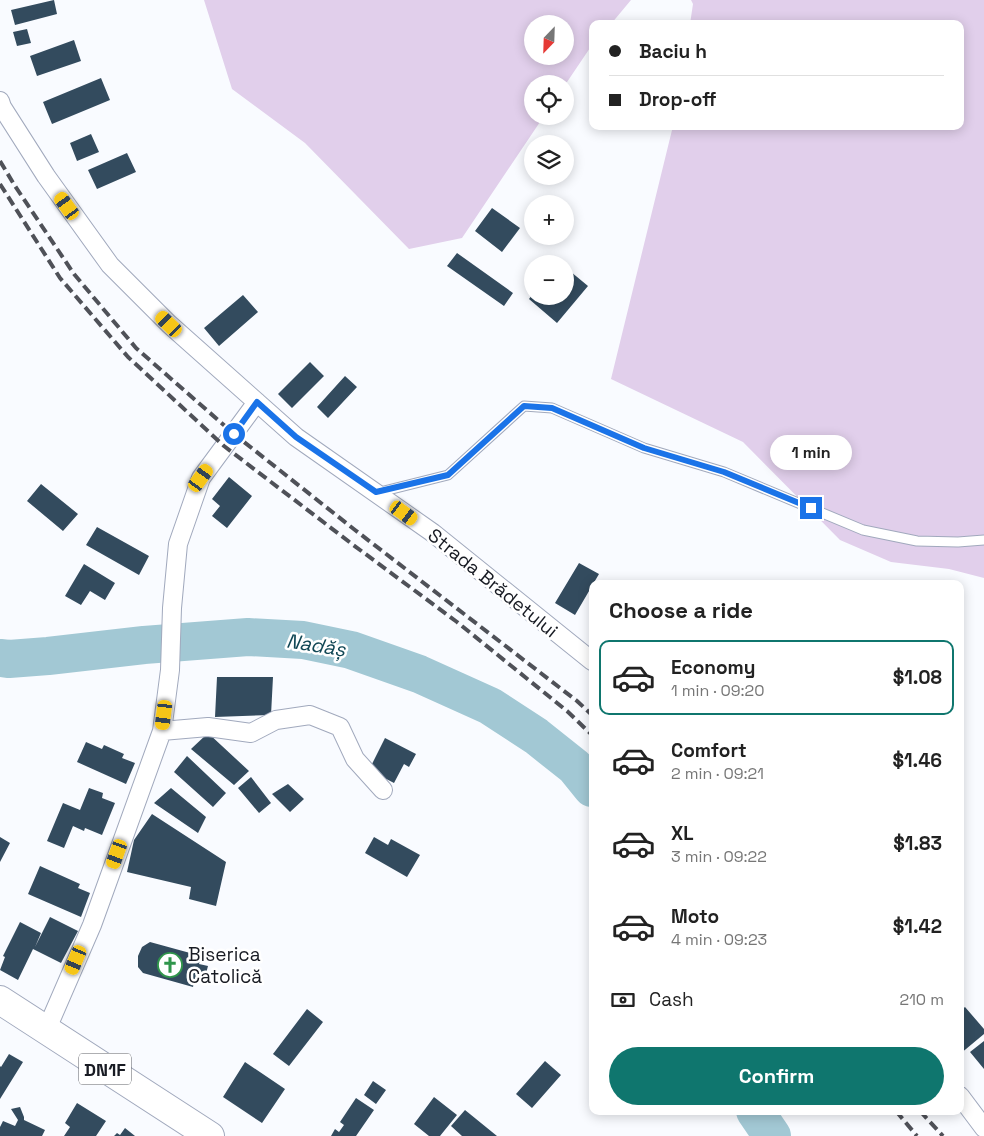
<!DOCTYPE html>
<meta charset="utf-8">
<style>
:root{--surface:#fff;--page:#f6f6f6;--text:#222;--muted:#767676;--line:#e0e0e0;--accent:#0f766e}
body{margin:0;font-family:"Space Grotesk",sans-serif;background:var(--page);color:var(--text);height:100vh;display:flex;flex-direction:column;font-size:19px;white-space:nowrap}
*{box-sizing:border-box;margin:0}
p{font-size:16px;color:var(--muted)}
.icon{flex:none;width:28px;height:28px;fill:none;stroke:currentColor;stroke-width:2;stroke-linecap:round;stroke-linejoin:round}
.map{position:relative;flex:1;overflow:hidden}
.side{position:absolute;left:589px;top:580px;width:375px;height:535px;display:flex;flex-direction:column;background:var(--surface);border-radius:10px;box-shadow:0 2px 12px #0003}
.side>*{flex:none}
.hud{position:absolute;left:589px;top:20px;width:375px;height:110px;border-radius:10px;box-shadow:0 2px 12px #0003;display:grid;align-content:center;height:110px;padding:0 20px;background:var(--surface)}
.needle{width:32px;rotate:203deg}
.tools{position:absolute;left:524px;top:15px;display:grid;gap:10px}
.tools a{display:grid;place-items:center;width:50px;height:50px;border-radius:50%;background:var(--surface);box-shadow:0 2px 12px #0003;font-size:25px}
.end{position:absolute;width:22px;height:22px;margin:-11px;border:6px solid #1a73e8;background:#fff;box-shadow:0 0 0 2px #fff}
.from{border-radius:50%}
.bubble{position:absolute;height:35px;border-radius:18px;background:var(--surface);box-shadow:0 2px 12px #0003;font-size:16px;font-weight:700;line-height:35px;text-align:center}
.car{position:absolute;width:15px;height:30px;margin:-15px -8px;border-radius:6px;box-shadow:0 0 4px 1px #0007;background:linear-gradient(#f5c518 24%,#345 0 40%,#f5c518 0 76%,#345 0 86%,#f5c518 0)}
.hud b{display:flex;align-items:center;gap:18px;height:48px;font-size:19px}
.hud b+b{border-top:1px solid var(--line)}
.hud i{width:12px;height:12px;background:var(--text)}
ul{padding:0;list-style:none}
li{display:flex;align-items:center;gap:15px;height:75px;margin:0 10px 8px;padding:0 10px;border:2px solid transparent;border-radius:10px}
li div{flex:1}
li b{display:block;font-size:19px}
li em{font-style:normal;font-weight:700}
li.active{border-color:var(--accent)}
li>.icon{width:45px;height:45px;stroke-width:1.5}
h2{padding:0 20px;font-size:22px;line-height:60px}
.pay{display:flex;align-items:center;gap:12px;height:55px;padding:0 20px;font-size:19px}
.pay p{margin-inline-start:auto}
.action{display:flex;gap:10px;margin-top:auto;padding:10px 20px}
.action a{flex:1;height:58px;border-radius:30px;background:var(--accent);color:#fff;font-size:20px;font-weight:700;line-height:58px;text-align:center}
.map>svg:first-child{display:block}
</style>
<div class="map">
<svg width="984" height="1136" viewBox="0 0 984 1136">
<rect width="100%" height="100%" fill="#f9fbff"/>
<!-- green -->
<path fill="#e1cfeb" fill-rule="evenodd" d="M204 0H631L611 24H592V45L565 85V84H532V116H544L462 238 409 249 305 143 232 89ZM532 24H565V56H532Z
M691 0H984V578L949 569 891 562 840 540 743 442 611 379 673 126H960V24H690L693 4Z"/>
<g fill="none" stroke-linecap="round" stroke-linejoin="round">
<!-- river -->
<path stroke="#a2c8d4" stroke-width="38" d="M0 658 9 659 48 656 144 645 248 637 303 640 351 650 419 674 490 706 536 736 575 767 592 788
M755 1111 772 1136"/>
</g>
<!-- building -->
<path fill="#334b5e" d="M54 0 57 14 15 25 11 10Z
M27 29 31 43 17 46 13 32Z
M74 40 81 61 37 76 30 56Z
M101 78 110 100 52 124 43 102Z
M91 134 99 152 77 161 70 143Z
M127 153 136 172 97 189 88 170Z
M492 208 520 228 502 252 475 231Z
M457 253 513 293 504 306 447 266Z
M565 267 588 286 557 323 529 299 532 295V296H565Z
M243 295 258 312 219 346 204 328Z
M310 362 324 376 292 408 278 394Z
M345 376 357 387 328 418 317 407Z
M229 477 252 496 227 528 212 516 220 506 212 499Z
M41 484 78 514 63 531 27 501Z
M97 527 149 556 139 575 86 545Z
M579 563 599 574 575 615 555 603Z
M84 564 115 583 105 600 90 591 81 605 65 596Z
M217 677H273L271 715 215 717Z
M208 733 249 771 234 785 191 749Z
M385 738 416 754 409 767 404 764 394 783 369 770Z
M86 742 102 749 104 745 124 754 122 758 135 763 126 784 77 762Z
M187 756 226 793 213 807 174 772Z
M251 777 271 803 259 813 238 788Z
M288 784 304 799 290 812 272 794Z
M89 788 103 793 102 798 115 803 102 835 85 828 84 831 73 826 64 848 47 841 63 803 80 810Z
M171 788 206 817 198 833 154 803Z
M152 814 226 862 216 906 189 899 191 887 127 872 134 840Z
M0 837 10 843 0 862Z
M374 837 388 845 391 839 420 855 407 877 365 853Z
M40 866 80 884 78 888 90 893 81 917 28 894Z
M50 917 78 931 61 963 33 949 18 980 0 970 5 957 3 956 20 922 41 933 35 947Z
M150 942 201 956 199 964 208 966 204 981 195 978 193 987 143 973 138 967V956L142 947Z
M965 1007 984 1029V1034L960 1054V1011Z
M307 1009 323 1022 289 1066 273 1054Z
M984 1041V1069L970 1052Z
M9 1054 23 1062 0 1099V1066L1 1067Z
M545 1061 561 1075 532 1108 516 1094Z
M245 1062 285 1089 262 1123 223 1097Z
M373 1081 386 1090 376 1104 364 1095Z
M434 1097 457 1115 440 1136H429L414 1124Z
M356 1098 374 1110 356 1136H331L335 1129 339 1132 344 1125 340 1122Z
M77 1103 106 1121 96 1136H64L70 1127 65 1123Z
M20 1107 24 1117V1120L45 1130 42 1136H0V1127L3 1121 15 1126 18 1120 11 1109Z
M465 1110 497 1136H462L451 1126Z
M125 1128 135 1136H114L117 1133 120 1135Z"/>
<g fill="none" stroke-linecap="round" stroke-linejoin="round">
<defs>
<path id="service" d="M376 493 448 475 524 406 552 408 644 448 724 472 863 530 917 541 958 542 984 540"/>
<path id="minor" d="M0 101 2 107 46 176 110 265 169 324 296 437 433 533 592 661
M162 731 208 727 251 733 276 720 310 715 340 727 355 759 383 790
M46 1031 92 925 162 731 170 670 172 608 178 544 201 478 257 402
M960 1096 984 1128"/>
<path id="primary" d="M0 1000 210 1136"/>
</defs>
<!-- service casing -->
<use href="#service" stroke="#a1a9bd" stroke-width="11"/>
<!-- minor casing -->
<use href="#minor" stroke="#a1a9bd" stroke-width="20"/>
<!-- primary casing -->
<use href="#primary" stroke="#a1a9bd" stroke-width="30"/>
<!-- service -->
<use href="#service" stroke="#fff" stroke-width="9"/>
<!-- minor -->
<use href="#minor" stroke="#fff" stroke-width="18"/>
<!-- primary -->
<use href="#primary" stroke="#fff" stroke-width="28"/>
<!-- rail -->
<path stroke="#4f5158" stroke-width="4" stroke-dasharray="10 5" stroke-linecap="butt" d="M0 161 15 186 74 274 136 348 234 434 355 530 577 701 592 715
M0 184 60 278 128 357 224 446 352 544 457 622 567 711 592 735
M896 1111 917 1136
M920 1111 943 1136"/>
</g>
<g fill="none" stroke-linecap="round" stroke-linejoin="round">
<!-- route -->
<path stroke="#1a73e8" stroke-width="6" d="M234 434 257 402 296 437 376 492 448 475 524 406 552 408 644 448 724 472 811 508"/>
</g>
<!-- icons -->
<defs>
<symbol id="church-ring" viewBox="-11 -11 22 22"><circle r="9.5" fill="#fff" stroke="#30954b" stroke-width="1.5"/><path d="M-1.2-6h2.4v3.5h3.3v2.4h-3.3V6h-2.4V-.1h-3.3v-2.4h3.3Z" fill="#30954b"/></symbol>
</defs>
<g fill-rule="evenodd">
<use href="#church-ring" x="156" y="951" width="28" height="28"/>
</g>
<g text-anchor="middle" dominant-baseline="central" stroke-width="5" stroke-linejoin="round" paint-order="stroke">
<!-- shield labels -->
<rect fill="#fff" stroke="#5d5f65" stroke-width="1" x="79" y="1053.5" width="52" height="31" rx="4"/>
<g font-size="18" font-weight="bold" fill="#181b23">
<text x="105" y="1069">DN1F</text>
</g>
<!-- street labels -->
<g font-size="19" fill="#181b23" stroke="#fff">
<text transform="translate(493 583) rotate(39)">Strada Brădetului</text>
</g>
<!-- poi labels -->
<g font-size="19" fill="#181b23" stroke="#fff" text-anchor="start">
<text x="188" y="954">Biserica<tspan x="188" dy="22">Catolică</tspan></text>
</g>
<!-- water labels -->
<g font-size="20" font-style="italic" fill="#114755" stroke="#fff">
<text transform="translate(316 645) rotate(9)">Nadăș</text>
</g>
</g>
</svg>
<div class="tools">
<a><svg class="needle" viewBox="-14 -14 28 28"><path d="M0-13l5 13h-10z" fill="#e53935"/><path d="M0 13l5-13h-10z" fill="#767676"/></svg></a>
<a><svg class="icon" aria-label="locate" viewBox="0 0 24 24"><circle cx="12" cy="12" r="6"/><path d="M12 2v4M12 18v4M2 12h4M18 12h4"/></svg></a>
<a><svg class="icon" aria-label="layers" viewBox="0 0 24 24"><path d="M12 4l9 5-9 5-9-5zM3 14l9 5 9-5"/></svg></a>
<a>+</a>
<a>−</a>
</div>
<i class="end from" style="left:234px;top:434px"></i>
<i class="end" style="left:811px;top:508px"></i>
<div class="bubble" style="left:770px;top:435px;width:82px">1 min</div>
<i class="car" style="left:67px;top:206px;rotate:324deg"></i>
<i class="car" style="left:169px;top:324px;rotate:314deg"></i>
<i class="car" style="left:201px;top:478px;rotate:36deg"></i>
<i class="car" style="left:404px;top:513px;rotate:126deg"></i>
<i class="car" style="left:164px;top:715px;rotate:187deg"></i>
<i class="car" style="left:117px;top:854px;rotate:200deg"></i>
<i class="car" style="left:76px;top:960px;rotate:203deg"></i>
<div class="hud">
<b><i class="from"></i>Baciu h</b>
<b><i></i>Drop-off</b>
</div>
<section class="side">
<h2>Choose a ride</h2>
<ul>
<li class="active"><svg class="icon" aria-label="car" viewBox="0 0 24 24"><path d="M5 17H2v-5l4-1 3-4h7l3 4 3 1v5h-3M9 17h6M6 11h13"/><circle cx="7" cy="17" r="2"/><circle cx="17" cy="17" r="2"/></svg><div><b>Economy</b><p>1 min · 09:20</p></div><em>$1.08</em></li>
<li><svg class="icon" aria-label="car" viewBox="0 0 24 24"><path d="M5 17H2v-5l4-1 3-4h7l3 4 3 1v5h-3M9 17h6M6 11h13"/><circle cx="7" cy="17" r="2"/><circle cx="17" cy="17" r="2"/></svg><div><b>Comfort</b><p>2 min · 09:21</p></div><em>$1.46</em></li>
<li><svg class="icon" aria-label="car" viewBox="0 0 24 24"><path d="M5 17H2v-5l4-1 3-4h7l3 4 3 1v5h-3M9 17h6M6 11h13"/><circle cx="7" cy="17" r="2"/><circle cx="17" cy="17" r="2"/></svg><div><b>XL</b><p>3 min · 09:22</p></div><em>$1.83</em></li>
<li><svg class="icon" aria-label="car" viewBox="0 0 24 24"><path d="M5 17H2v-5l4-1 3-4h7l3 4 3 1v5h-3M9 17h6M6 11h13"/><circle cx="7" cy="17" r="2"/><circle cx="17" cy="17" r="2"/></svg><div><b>Moto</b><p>4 min · 09:23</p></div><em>$1.42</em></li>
</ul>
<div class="pay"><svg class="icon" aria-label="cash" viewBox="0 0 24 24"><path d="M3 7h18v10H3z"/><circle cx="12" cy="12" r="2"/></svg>Cash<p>210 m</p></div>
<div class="action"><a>Confirm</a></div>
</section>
</div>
